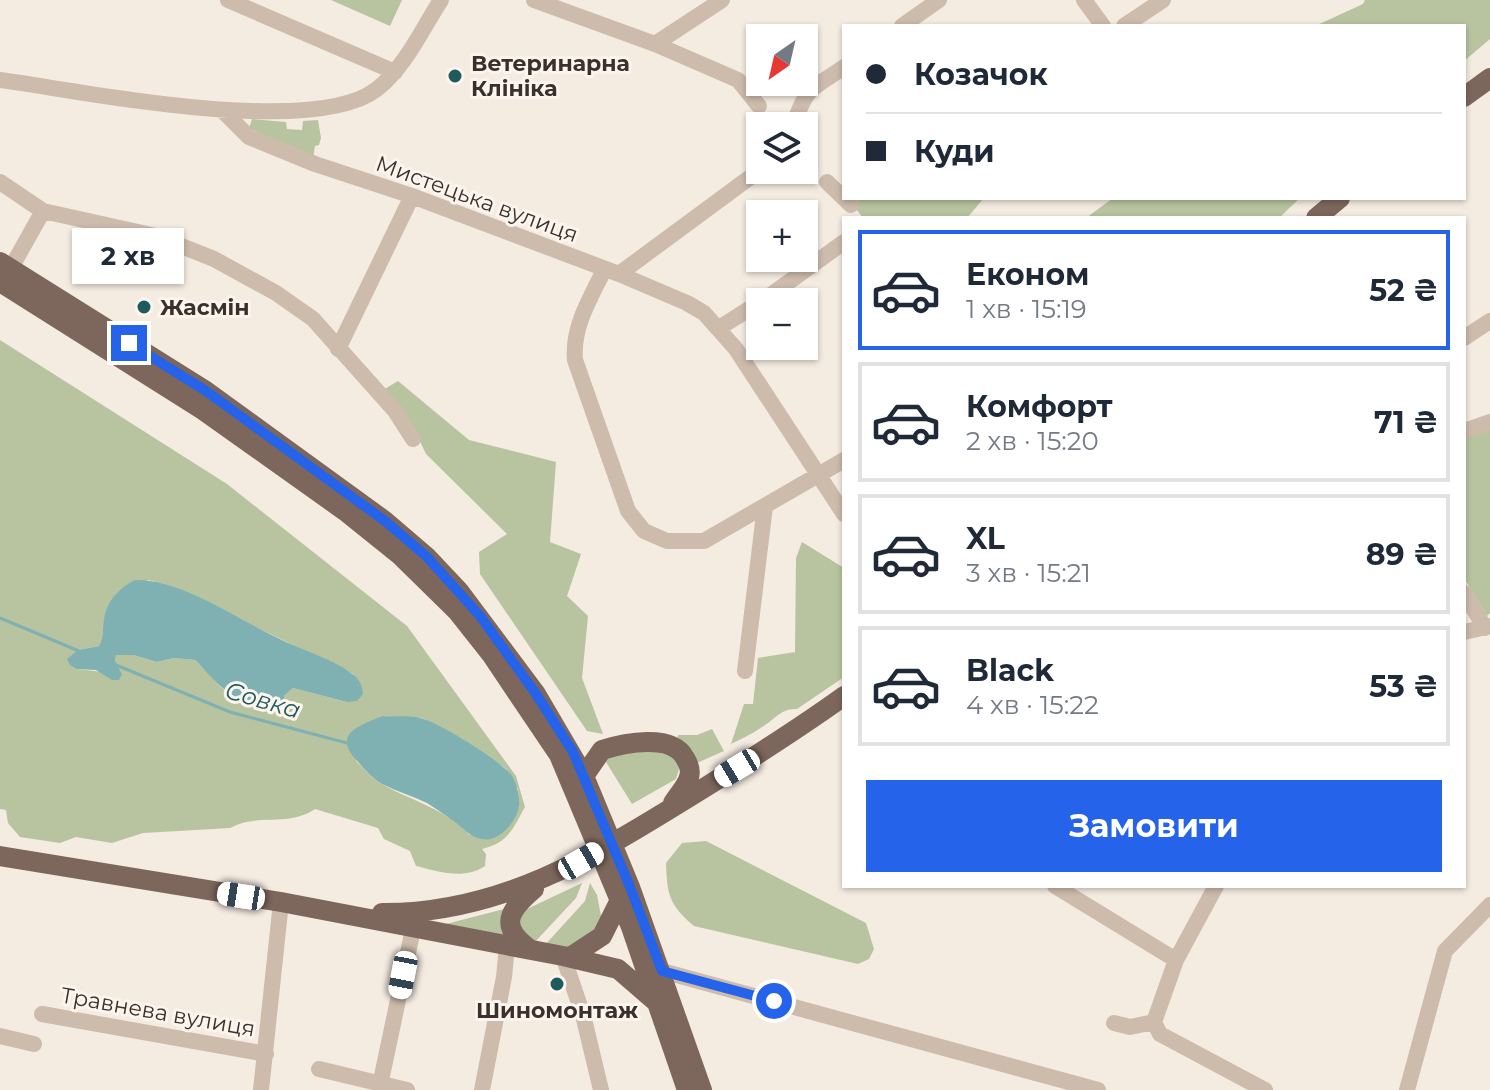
<!DOCTYPE html>
<html lang="uk">
<meta charset="utf-8">
<style>
:root{--surface:#fff;--page:#f2f2f3;--text:#1f2937;--muted:#747a83;--line:#e0e1e3;--accent:#2563eb}
body{margin:0;font-family:Montserrat,sans-serif;background:var(--page);color:var(--text);height:100vh;display:flex;flex-direction:column;font-size:30px;white-space:nowrap}
*{box-sizing:border-box;margin:0}
p{font-size:26px;color:var(--muted)}
.icon{flex:none;width:44px;height:44px;fill:none;stroke:currentColor;stroke-width:2;stroke-linecap:round;stroke-linejoin:round}
.map{position:relative;flex:1;overflow:hidden}
.sheet{position:absolute;left:842px;top:216px;width:624px;height:672px;display:flex;flex-direction:column;background:var(--surface);border-radius:0px;box-shadow:0 2px 6px #0004}
.sheet>*{flex:none}
.hud{position:absolute;left:842px;top:24px;width:624px;height:176px;border-radius:0px;box-shadow:0 2px 6px #0004;display:grid;align-content:center;height:176px;padding:0 24px;background:var(--surface)}
.needle{width:52px;rotate:214deg}
.fabs{position:absolute;left:746px;top:24px;display:grid;gap:16px}
.fabs a{display:grid;place-items:center;width:72px;height:72px;border-radius:0px;background:var(--surface);box-shadow:0 2px 6px #0004;font-size:40px}
.end{position:absolute;width:36px;height:36px;margin:-18px;border:10px solid #2563eb;background:#fff;box-shadow:0 0 0 4px #fff}
.from{border-radius:50%}
.bubble{position:absolute;height:56px;border-radius:0px;background:var(--surface);box-shadow:0 2px 6px #0004;font-size:26px;font-weight:700;line-height:56px;text-align:center}
.car{position:absolute;width:24px;height:48px;margin:-24px -12px;border-radius:10px;box-shadow:0 0 6px 2px #0007;background:linear-gradient(#fff 24%,#345 0 40%,#fff 0 76%,#345 0 86%,#fff 0)}
.hud b{display:flex;align-items:center;gap:28px;height:76px;font-size:30px}
.hud b+b{border-top:2px solid var(--line)}
.hud i{width:20px;height:20px;background:var(--text)}
ul{padding:14px 0 0;list-style:none}
li{display:flex;align-items:center;gap:24px;height:120px;margin:0 16px 12px;padding:0 8px;border:4px solid var(--line);border-radius:0px}
li div{flex:1}
li b{display:block;font-size:30px}
li em{font-style:normal;font-weight:700}
li.active{border-color:var(--accent)}
li>.icon{width:72px;height:72px;stroke-width:1.5}
.primary-button{display:flex;gap:16px;margin-top:auto;padding:16px 24px}
.primary-button a{flex:1;height:92px;border-radius:0px;background:var(--accent);color:#fff;font-size:32px;font-weight:700;line-height:92px;text-align:center}
.map>svg:first-child{display:block}
</style>
<div class="map">
<svg width="1490" height="1090" viewBox="0 0 1490 1090">
<rect width="100%" height="100%" fill="#f4ebe1"/>
<!-- green -->
<path fill="#b8c4a0" fill-rule="evenodd" d="M331 0H402L390 26Z
M1365 0H1490V39L1464 61V26H1315L1363 4Z
M252 119 286 122 287 129 302 130 303 121 318 120 321 138 319 145 315 146 313 159 249 128Z
M858 198H984L967 218H863L857 210Z
M1113 198H1300L1279 218H1086Z
M0 340 227 484 407 626 516 776 525 807C512 830 508 843 482 849L486 854 485 866C464 880 440 872 416 866L410 851 384 839 378 828 315 809C286 828 261 812 230 828L143 833 112 843 76 837 60 843 20 837 8 823 6 810 0 809ZM148 580 174 587 353 674 347 702 293 688 284 696 236 699 222 688 195 660 174 658 157 662 133 655H116L115 660 122 674 77 669 78 650 99 646 105 634 104 619ZM383 716 422 718 464 740 505 768 518 789 519 807 470 835C445 808 411 801 380 783 371 778 364 768 356 761Z
M398 381 469 440 556 462 550 542 581 554 567 596 588 616 582 678 603 734 587 731 480 574 479 552 507 534 426 454 416 433 383 390Z
M1490 426V613L1487 616 1464 578V434Z
M802 542 844 568V677L797 709C781 708 774 720 762 727 752 734 741 739 731 744L744 704H753L758 658 795 652 796 558Z
M712 729 724 751 697 763 692 750 677 741 678 735H697Z
M649 750 682 759 676 779 632 804 606 762 610 756Z
M706 841 866 923 874 949 869 959 858 964 694 926C669 905 667 894 666 863L682 843Z
M582 883 576 898 534 943 517 930 521 915 527 909Z
M590 883 597 895 602 921 576 949 544 946 585 901Z
M504 909 500 920 506 942 446 924Z"/>
<!-- water -->
<path fill="#7fb0b2" d="M135 580C181 579 237 619 278 638 301 650 337 660 356 677 361 682 362 687 363 694L357 701 347 702 293 688 284 696 283 707C258 714 230 697 213 679 206 673 202 666 195 660L174 658 157 662 133 655H116L115 660 122 674 119 680H112L96 670 77 669 70 665 67 659 78 650 99 646C105 634 102 632 104 620 106 602 119 588 135 580Z
M383 716C395 717 408 715 420 718 437 721 503 762 512 776 517 784 520 797 519 806 517 821 499 843 482 839 469 837 463 827 452 820 444 814 435 808 427 803 412 796 396 791 382 784 373 779 366 771 359 763 331 735 357 726 383 716Z"/>
<g fill="none" stroke-linecap="round" stroke-linejoin="round">
<!-- stream -->
<path stroke="#7fb0b2" stroke-width="3" d="M0 618 79 651
M116 665 230 712 347 743"/>
<!-- minor -->
<path stroke="#cdbbac" stroke-width="16" d="M228 0 395 72
M534 0 655 44 738 80 759 106
M1084 0 1103 26
M902 26 939 0
M1124 26 1163 0
M655 44 722 0
M0 80C83 91 313 139 377 89 406 66 422 29 441 0
M223 111 249 137 315 164 412 196 619 274 687 303 704 313 736 349 844 514
M793 126C808 84 810 91 844 67
M0 182 43 211 156 236 214 259 276 293 313 319 395 411 413 439
M827 182 851 205
M11 268 43 211
M604 270C590 299 572 327 575 360L628 511 644 531 667 541H704L844 460
M619 274 760 170
M761 302 844 242
M719 328 760 302
M1464 338 1490 321
M338 349 412 196
M1464 431 1490 422
M1464 593 1485 628
M1464 632 1490 626
M745 671 765 506
M1055 886 1176 960
M1216 886 1176 960 1154 1022 1160 1034 1265 1090
M563 956 583 1015 601 1090
M662 971 1098 1090
M42 1014 266 1054
M1114 1023 1130 1027 1154 1022
M0 1036 34 1044
M319 1069 407 1090
M261 1090 281 902
M379 1090 413 929
M482 1090 504 977 507 946
M1407 1090 1445 951 1490 905"/>
<!-- major -->
<path stroke="#7d675c" stroke-width="20" d="M1464 97 1490 78
M1316 218 1340 198
M0 262 206 391 385 521 427 557 459 591 536 694 584 776 630 887 702 1090
M0 282 203 410 345 511 401 556 457 611 491 654 559 755 631 927 687 1090
M584 776 602 750C624 743 672 733 685 758 690 766 692 773 687 782 684 789 677 796 673 803
M0 856 281 902 563 956 618 969 655 1001
M382 913C500 914 594 856 691 796 743 764 794 732 844 696
M531 950C499 927 507 912 534 889
M570 957 602 936 620 900"/>
</g>
<g fill="none" stroke-linecap="round" stroke-linejoin="round">
<!-- route -->
<path stroke="#2563eb" stroke-width="10" d="M129 343 206 391 385 521 427 557 480 616 536 694 573 752 630 887 662 971 774 1001"/>
</g>
<!-- markers -->
<g fill="#1f5a5e" stroke="#fbf5ee" stroke-width="3">
<circle cx="455" cy="76" r="8"/>
<circle cx="144" cy="307" r="8"/>
<circle cx="557" cy="984" r="8"/>
</g>
<g text-anchor="middle" dominant-baseline="central" stroke-width="6" stroke-linejoin="round" paint-order="stroke">
<!-- poi labels -->
<g font-size="22" font-weight="bold" fill="#3b302b" stroke="#fbf5ee" text-anchor="start">
<text x="471" y="63">Ветеринарна<tspan x="471" dy="25">Клініка</tspan></text>
<text x="160" y="307">Жасмін</text>
<text x="557" y="1010" text-anchor="middle">Шиномонтаж</text>
</g>
<!-- street labels -->
<g font-size="22" fill="#3b302b" stroke="#fbf5ee">
<text transform="translate(477 199) rotate(20)">Мистецька вулиця</text>
<text transform="translate(158 1012) rotate(10)">Травнева вулиця</text>
</g>
<!-- water labels -->
<g font-size="24" font-style="italic" fill="#1f5a5e" stroke="#fbf5ee">
<text transform="translate(263 700) rotate(16)">Совка</text>
</g>
</g>
</svg>
<div class="fabs">
<a><svg class="needle" viewBox="-14 -14 28 28"><path d="M0-13l5 13h-10z" fill="#e53935"/><path d="M0 13l5-13h-10z" fill="#747a83"/></svg></a>
<a><svg class="icon" aria-label="layers" viewBox="0 0 24 24"><path d="M12 4l9 5-9 5-9-5zM3 14l9 5 9-5"/></svg></a>
<a>+</a>
<a>−</a>
</div>
<i class="end from" style="left:774px;top:1001px"></i>
<i class="end" style="left:129px;top:343px"></i>
<div class="bubble" style="left:72px;top:228px;width:112px">2 хв</div>
<i class="car" style="left:737px;top:768px;rotate:239deg"></i>
<i class="car" style="left:581px;top:861px;rotate:60deg"></i>
<i class="car" style="left:241px;top:896px;rotate:279deg"></i>
<i class="car" style="left:403px;top:975px;rotate:191deg"></i>
<div class="hud">
<b><i class="from"></i>Козачок</b>
<b><i></i>Куди</b>
</div>
<section class="sheet">
<ul>
<li class="active"><svg class="icon" aria-label="car" viewBox="0 0 24 24"><path d="M5 17H2v-5l4-1 3-4h7l3 4 3 1v5h-3M9 17h6M6 11h13"/><circle cx="7" cy="17" r="2"/><circle cx="17" cy="17" r="2"/></svg><div><b>Економ</b><p>1 хв · 15:19</p></div><em>52 ₴</em></li>
<li><svg class="icon" aria-label="car" viewBox="0 0 24 24"><path d="M5 17H2v-5l4-1 3-4h7l3 4 3 1v5h-3M9 17h6M6 11h13"/><circle cx="7" cy="17" r="2"/><circle cx="17" cy="17" r="2"/></svg><div><b>Комфорт</b><p>2 хв · 15:20</p></div><em>71 ₴</em></li>
<li><svg class="icon" aria-label="car" viewBox="0 0 24 24"><path d="M5 17H2v-5l4-1 3-4h7l3 4 3 1v5h-3M9 17h6M6 11h13"/><circle cx="7" cy="17" r="2"/><circle cx="17" cy="17" r="2"/></svg><div><b>XL</b><p>3 хв · 15:21</p></div><em>89 ₴</em></li>
<li><svg class="icon" aria-label="car" viewBox="0 0 24 24"><path d="M5 17H2v-5l4-1 3-4h7l3 4 3 1v5h-3M9 17h6M6 11h13"/><circle cx="7" cy="17" r="2"/><circle cx="17" cy="17" r="2"/></svg><div><b>Black</b><p>4 хв · 15:22</p></div><em>53 ₴</em></li>
</ul>
<div class="primary-button"><a>Замовити</a></div>
</section>
</div>
